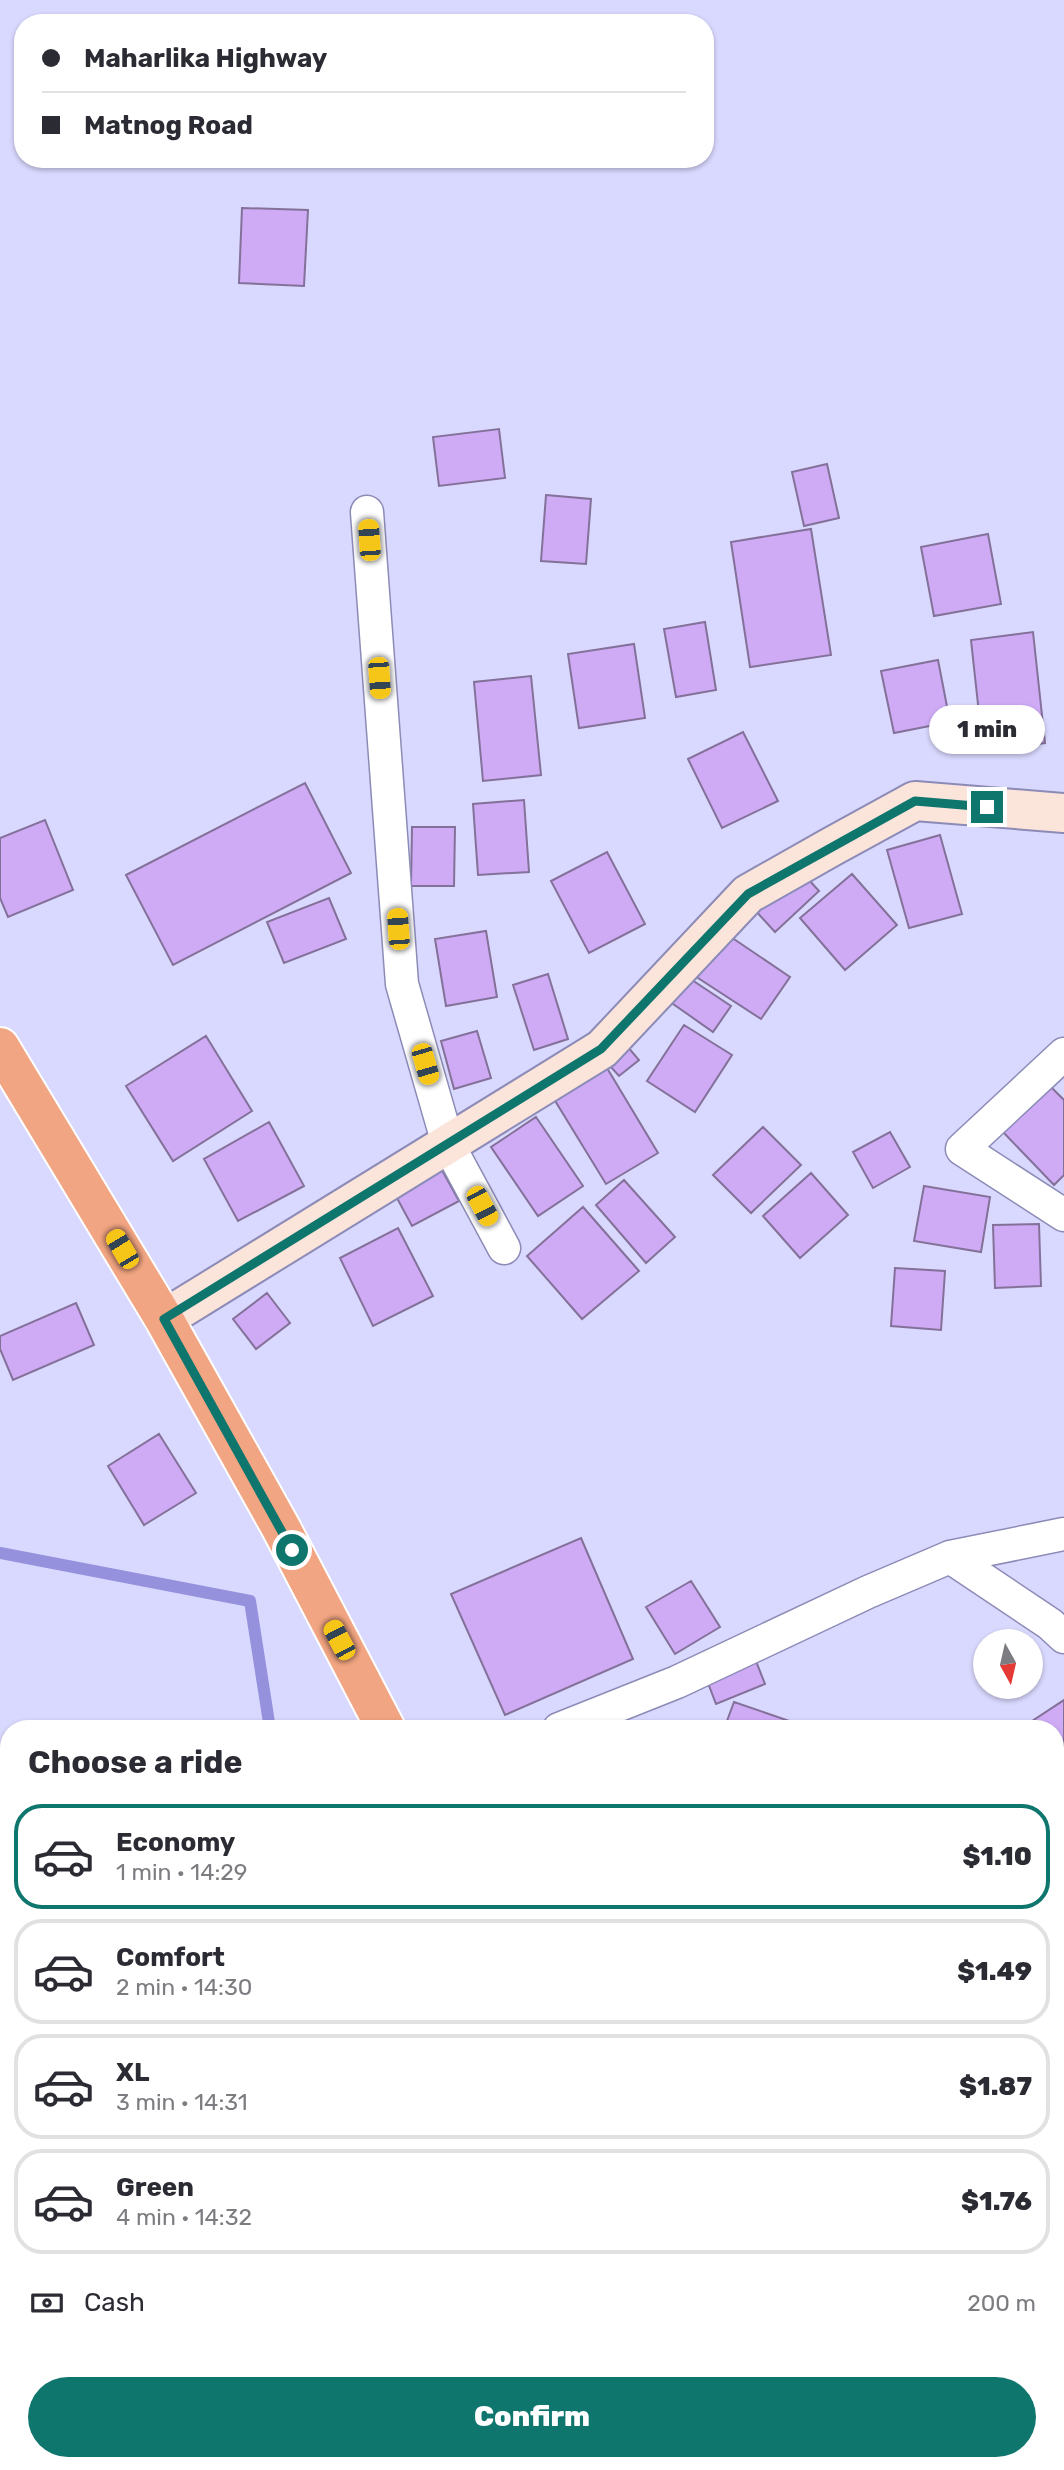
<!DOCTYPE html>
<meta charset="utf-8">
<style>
:root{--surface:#fff;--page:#f7f7f7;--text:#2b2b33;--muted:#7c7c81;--line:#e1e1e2;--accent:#0f766e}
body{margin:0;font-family:Rubik,sans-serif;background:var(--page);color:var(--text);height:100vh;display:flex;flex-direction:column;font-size:26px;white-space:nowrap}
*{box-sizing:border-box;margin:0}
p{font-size:23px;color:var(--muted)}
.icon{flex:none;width:38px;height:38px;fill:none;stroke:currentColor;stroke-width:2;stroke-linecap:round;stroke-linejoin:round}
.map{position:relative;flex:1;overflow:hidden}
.details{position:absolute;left:0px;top:1720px;width:1064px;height:751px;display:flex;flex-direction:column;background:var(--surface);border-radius:28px 28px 0 0;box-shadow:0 2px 5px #0004}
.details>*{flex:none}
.top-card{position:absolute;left:14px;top:14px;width:700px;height:154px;border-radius:28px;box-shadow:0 2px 5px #0004;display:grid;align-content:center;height:154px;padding:0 28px;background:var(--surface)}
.needle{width:46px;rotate:172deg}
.fabs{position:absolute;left:973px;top:1629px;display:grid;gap:14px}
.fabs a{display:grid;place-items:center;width:70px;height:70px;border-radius:50%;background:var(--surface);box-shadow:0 2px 5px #0004;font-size:35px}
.end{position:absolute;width:32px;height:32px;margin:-16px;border:9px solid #0f766e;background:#fff;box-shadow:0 0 0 4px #fff}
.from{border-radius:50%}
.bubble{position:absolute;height:49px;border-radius:24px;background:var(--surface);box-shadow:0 2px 5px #0004;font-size:23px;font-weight:800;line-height:49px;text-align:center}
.car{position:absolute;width:21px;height:42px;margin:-21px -10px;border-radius:9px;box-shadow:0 0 5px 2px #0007;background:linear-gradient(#f5c518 24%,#345 0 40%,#f5c518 0 76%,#345 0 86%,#f5c518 0)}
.top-card b{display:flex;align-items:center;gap:24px;height:66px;font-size:26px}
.top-card b+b{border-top:2px solid var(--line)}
.top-card i{width:18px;height:18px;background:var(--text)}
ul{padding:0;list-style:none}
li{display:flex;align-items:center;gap:21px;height:105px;margin:0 14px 10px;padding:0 14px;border:4px solid var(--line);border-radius:28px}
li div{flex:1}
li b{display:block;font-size:26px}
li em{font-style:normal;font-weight:800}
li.active{border-color:var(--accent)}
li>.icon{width:63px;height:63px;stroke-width:1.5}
h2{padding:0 28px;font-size:32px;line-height:84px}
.pay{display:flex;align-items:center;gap:18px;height:77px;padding:0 28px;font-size:26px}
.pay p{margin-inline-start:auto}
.button{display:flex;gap:14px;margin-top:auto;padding:14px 28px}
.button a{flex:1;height:80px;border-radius:42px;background:var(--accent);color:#fff;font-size:28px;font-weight:800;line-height:80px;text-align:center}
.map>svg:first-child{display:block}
</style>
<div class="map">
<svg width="1064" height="2470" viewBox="0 0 1064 2470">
<rect width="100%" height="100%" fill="#d9d8fe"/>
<!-- built -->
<path fill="#cacaf4" d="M9 1841V2301L0 2302V1843Z"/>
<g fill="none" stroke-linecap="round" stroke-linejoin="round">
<!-- stream -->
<path stroke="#9591dd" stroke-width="12" d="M0 1553 250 1601 270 1729
M902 2462 907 2470"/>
</g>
<!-- building -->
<path fill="#cfabf6" stroke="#847199" stroke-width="2" d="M242 208 308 210 304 286 239 283Z
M499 429 505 478 439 486 433 437Z
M827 464 839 518 804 526 792 472Z
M546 495 591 499 586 564 541 561Z
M811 529 831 655 750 667 731 542Z
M988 534 1001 604 934 616 921 547Z
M705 622 716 690 676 697 664 629Z
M1033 632 1045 743 983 750 971 640Z
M634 644 645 718 579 728 568 654Z
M938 660 950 722 894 733 881 671Z
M531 676 541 775 483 781 474 682Z
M743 732 778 801 722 828 688 759Z
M305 783 351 873 173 965 126 875Z
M524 800 529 872 478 875 473 804Z
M45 820 73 890 8 917 0 898V838Z
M412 827H455L454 886H411Z
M940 835 962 914 909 928 887 850Z
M607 852 645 924 589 953 551 881Z
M799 869 819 891 775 932 755 910Z
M852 874 897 925 845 970 800 918Z
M329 898 346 939 284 963 267 922Z
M486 931 497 997 446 1006 435 939Z
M725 933 790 977 761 1019 695 976Z
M548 974 568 1039 534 1050 513 985Z
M683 974 731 1006 713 1032 666 999Z
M684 1025 732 1055 695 1112 647 1081Z
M477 1031 491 1078 454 1089 441 1041Z
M206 1036 252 1111 173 1161 126 1086Z
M621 1039 639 1060 619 1076 601 1056Z
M607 1068 658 1153 606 1184 554 1099Z
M1050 1086 1064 1100V1175L1054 1185 1003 1132Z
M536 1117 583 1186 538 1216 491 1147Z
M269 1122 304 1186 238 1221 204 1159Z
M763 1127 801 1165 751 1213 713 1175Z
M890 1132 910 1167 873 1188 853 1152Z
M438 1163 459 1201 412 1226 391 1187Z
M811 1173 848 1215 800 1258 763 1216Z
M624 1180 675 1237 646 1263 596 1205Z
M924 1186 990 1197 981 1252 914 1241Z
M583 1207 639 1271 582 1319 527 1256Z
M1039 1224 1041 1286 995 1288 993 1225Z
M398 1228 433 1296 373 1326 340 1258Z
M895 1268 945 1271 941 1330 891 1326Z
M267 1293 290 1323 256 1349 233 1319Z
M76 1303 94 1345 13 1380 0 1349V1336Z
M159 1434 196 1493 144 1525 108 1466Z
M581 1538 633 1659 505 1715 451 1594Z
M691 1581 720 1627 675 1654 646 1607Z
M754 1656 765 1684 716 1704 705 1675Z
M1064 1700V1781L1055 1786V1729H1020Z
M734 1702 801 1725 799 1729H724Z
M9 2219V2281L0 2283V2221Z"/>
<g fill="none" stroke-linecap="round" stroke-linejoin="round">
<defs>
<path id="street" d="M367 512 402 984 448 1144 504 1248
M1064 1054 962 1149 1064 1215
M950 1557 1050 1624 1064 1637
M559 1729 677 1682 868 1592 950 1557 1064 1534
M0 2346 9 2342
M286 2462 294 2470
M176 2470 183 2462"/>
<path id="secondary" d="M164 1319 602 1049 748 894 831 847 915 801 1064 813"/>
<path id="highway" d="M0 1047 164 1319 281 1528 386 1729
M737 2462 741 2470"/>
</defs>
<!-- street casing -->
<use href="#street" stroke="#8c8bb7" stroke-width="35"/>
<!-- secondary casing -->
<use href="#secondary" stroke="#8c8bb7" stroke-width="42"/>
<!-- highway casing -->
<use href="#highway" stroke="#fff" stroke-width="42"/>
<!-- street -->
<use href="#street" stroke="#fff" stroke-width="32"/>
<!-- secondary -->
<use href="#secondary" stroke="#fbe4da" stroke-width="38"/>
<!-- highway -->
<use href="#highway" stroke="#f2a582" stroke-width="38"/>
</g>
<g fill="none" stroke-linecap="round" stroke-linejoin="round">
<!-- route -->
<path stroke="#0f766e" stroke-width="9" d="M292 1550 164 1319 601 1049 748 894 915 801 987 807"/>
</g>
</svg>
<div class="fabs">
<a><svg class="needle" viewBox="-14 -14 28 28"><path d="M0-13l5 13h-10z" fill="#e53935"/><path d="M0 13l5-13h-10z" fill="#7c7c81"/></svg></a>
</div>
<i class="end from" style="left:292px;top:1550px"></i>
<i class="end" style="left:987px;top:807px"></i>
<div class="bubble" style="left:929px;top:705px;width:116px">1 min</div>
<i class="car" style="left:369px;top:540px;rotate:356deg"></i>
<i class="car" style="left:379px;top:678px;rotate:176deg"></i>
<i class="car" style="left:398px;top:929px;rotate:356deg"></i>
<i class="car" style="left:425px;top:1064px;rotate:164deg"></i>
<i class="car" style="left:482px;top:1206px;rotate:152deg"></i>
<i class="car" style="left:122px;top:1249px;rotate:329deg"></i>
<i class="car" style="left:339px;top:1640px;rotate:332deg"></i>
<div class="top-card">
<b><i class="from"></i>Maharlika Highway</b>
<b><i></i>Matnog Road</b>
</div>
<section class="details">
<h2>Choose a ride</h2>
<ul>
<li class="active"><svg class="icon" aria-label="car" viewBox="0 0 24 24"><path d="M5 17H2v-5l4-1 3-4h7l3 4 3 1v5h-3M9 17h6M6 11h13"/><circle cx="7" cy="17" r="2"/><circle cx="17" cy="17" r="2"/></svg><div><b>Economy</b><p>1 min · 14:29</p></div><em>$1.10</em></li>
<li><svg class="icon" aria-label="car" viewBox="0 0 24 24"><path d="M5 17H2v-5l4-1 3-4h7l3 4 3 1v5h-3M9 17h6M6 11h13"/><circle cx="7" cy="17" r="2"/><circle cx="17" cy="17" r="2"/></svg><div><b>Comfort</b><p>2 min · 14:30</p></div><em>$1.49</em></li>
<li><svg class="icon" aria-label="car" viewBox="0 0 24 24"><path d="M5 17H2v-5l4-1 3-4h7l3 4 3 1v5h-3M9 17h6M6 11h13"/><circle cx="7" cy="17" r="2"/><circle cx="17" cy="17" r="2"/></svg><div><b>XL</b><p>3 min · 14:31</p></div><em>$1.87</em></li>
<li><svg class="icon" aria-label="car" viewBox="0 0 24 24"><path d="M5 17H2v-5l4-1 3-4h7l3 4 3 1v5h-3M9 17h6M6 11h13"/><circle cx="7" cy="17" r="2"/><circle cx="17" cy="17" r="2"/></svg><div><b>Green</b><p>4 min · 14:32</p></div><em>$1.76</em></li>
</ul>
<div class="pay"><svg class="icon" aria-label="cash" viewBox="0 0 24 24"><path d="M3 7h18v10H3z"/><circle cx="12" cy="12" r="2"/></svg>Cash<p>200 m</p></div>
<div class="button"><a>Confirm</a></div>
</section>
</div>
